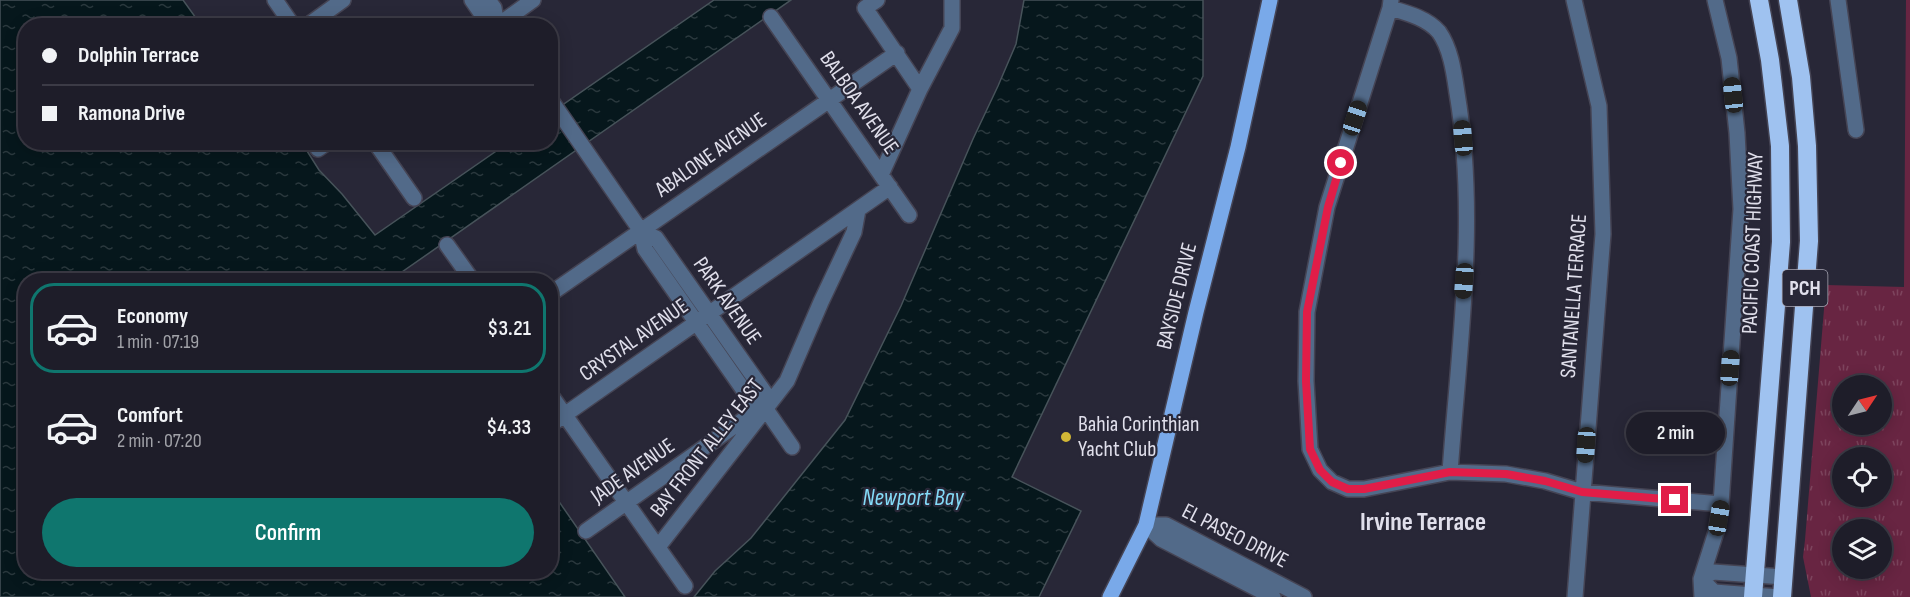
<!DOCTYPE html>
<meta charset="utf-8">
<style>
:root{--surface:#1e1d29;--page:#262631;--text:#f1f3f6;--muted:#a1a2a8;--line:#3c3b46;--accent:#0f766e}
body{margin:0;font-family:"Sofia Sans Condensed",sans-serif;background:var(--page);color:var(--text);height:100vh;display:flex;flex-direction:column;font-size:22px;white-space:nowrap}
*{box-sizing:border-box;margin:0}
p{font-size:20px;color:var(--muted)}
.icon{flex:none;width:33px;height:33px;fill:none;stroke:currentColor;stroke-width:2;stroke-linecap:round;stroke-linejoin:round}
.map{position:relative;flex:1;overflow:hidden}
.drawer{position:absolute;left:18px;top:273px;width:540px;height:306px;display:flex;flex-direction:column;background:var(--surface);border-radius:24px;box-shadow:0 3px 15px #0003,0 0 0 2px var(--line)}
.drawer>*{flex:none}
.top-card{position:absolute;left:18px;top:18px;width:540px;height:132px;border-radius:24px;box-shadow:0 3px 15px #0003,0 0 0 2px var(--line);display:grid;align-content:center;height:132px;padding:0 24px;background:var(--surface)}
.needle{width:39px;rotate:55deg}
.tools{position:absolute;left:1832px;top:375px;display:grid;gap:12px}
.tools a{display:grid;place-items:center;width:60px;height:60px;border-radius:50%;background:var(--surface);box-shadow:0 3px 15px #0003,0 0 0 2px var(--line);font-size:30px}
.end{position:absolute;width:27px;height:27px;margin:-14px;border:8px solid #e11d48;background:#fff;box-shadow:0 0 0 3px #fff}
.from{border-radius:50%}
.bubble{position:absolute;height:42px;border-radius:21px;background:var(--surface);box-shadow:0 3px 15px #0003,0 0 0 2px var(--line);font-size:20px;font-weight:600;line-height:42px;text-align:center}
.car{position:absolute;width:18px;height:36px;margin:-18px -9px;border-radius:8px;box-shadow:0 0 4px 2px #0007;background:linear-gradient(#222 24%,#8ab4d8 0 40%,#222 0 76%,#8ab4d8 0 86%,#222 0)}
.top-card b{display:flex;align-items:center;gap:21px;height:57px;font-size:22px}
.top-card b+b{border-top:2px solid var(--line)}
.top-card i{width:15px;height:15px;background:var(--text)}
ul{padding:10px 0 0;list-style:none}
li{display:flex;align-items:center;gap:18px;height:90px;margin:0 12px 9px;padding:0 12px;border:3px solid transparent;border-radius:24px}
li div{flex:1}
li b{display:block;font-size:22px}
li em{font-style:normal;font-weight:600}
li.active{border-color:var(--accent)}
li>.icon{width:54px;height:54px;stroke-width:1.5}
.cta{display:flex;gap:12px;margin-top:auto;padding:12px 24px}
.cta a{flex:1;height:69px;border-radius:36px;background:var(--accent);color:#fff;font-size:24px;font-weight:600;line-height:69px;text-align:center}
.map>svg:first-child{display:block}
</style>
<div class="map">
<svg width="1910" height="597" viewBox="0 0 1910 597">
<defs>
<pattern id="grass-tufts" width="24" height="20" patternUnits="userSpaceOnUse" patternTransform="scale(1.5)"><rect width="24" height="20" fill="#682542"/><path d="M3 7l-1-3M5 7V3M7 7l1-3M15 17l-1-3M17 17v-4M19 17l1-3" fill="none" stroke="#7d445d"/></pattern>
<pattern id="water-ripples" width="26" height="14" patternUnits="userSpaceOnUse" patternTransform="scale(1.5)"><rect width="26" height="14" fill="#06171c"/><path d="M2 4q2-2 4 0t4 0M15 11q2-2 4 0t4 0" fill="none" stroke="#2a383d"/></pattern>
</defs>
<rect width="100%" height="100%" fill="#282737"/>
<!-- grass -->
<path fill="url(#grass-tufts)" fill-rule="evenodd" d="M1906 0H1910V597H1811L1803 557 1805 540 1826 285 1904 287ZM1842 386H1881V424H1842ZM1842 458H1881V496H1842ZM1842 530H1881V568H1842Z"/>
<!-- water -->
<path fill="url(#water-ripples)" stroke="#47535a" stroke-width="1.5" d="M0 0H183L201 25 26 26V142L302 143 319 170 342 194 375 235 508 143 550 142 551 113 714 0H791L402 272 407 280H26V572H550L551 490 625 597H0Z
M1024 0H1203V76L1012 477 1081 511 1039 597H694L715 571 751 538 845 420 901 306 973 139 998 86 1016 44Z"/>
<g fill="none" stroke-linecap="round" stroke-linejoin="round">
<defs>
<path id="minor" d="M275 0 293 26
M472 0 483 16 497 26
M488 0 494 8 497 26
M877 0 865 8 920 89
M1391 0 1390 8 1327 207 1307 312 1306 381 1310 449 1320 470 1332 482 1348 489H1364L1450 472 1506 474 1545 481 1582 492 1721 504
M1574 0 1599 106 1603 234 1575 597
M1838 0 1856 130
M1390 8C1407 13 1427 18 1439 32 1451 49 1454 73 1457 93 1478 218 1459 346 1450 472
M771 17 909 215
M307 26 343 0
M497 26 533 0
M550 99 641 231 645 249 752 402 763 405 792 447
M375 142 414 198
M318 149 328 142
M881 175 920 89 952 28V0
M641 231 656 238 765 393 763 405
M447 245 472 280
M550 294 897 53
M550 394 685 586
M550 425 890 187
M1146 525H1166L1304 597
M1146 525 1161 539 1273 597
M586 531 760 408
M658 547 787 381 821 302 854 232 858 210
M1701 579 1713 572 1783 577
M1701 579 1714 592 1779 597
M1702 597 1701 579 1716 532 1721 504 1741 209 1737 133 1729 58 1715 0"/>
<path id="major" d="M1110 597 1146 525 1196 312 1238 147 1270 0"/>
<path id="highway" d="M1753 597 1781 242 1780 146 1770 60 1759 0
M1782 597 1809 241 1807 146 1801 77 1788 0"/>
</defs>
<!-- minor casing -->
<use href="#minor" stroke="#454454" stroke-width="18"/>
<!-- major casing -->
<use href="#major" stroke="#454454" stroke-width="18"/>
<!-- highway casing -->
<use href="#highway" stroke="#454454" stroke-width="21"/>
<!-- minor -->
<use href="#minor" stroke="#526a89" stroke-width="15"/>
<!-- major -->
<use href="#major" stroke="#79a9e9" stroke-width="15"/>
<!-- highway -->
<use href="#highway" stroke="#9fc2f0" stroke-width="18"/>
</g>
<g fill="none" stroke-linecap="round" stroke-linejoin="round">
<!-- route -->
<path stroke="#e11d48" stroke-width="8" d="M1341 163 1328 207 1307 312 1306 381 1310 449 1320 470 1332 482 1348 489H1364L1450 472 1506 474 1545 481 1582 492 1675 500"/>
</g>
<!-- markers -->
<circle fill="#d2b736" stroke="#282737" stroke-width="2" cx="1066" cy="437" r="6"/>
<g text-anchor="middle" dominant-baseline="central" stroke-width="4.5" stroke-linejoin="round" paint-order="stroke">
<!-- shield labels -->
<rect fill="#282737" stroke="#a9a8b5" stroke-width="1.5" x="1782.5" y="270" width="45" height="36" rx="4.5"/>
<g font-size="21" font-weight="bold" fill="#e0dfeb">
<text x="1805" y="288">PCH</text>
</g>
<!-- street labels -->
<g font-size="22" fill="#e0dfeb" stroke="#282737">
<text transform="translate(859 103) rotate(55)">BALBOA AVENUE</text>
<text transform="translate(711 155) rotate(-35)">ABALONE AVENUE</text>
<text transform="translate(1753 243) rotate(-88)">PACIFIC COAST HIGHWAY</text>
<text transform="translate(1177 296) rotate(-76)">BAYSIDE DRIVE</text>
<text transform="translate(1574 296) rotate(-86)">SANTANELLA TERRACE</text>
<text transform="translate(727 301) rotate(55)">PARK AVENUE</text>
<text transform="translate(634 340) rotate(-35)">CRYSTAL AVENUE</text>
<text transform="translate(707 448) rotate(-52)">BAY FRONT ALLEY EAST</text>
<text transform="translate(633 471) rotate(-35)">JADE AVENUE</text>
<text transform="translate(1235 536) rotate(27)">EL PASEO DRIVE</text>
</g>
<!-- poi labels -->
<g font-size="22" fill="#e0dfeb" stroke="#282737" text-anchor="start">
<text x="1078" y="424">Bahia Corinthian<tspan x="1078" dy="25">Yacht Club</tspan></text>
</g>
<!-- water labels -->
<g font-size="24" font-style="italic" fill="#84dbf8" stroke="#282737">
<text x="913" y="497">Newport Bay</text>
</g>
<!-- quarter labels -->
<g font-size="26" font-weight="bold" fill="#e0dfeb" stroke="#282737">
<text x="1423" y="522">Irvine Terrace</text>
</g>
</g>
</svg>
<div class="tools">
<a><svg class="needle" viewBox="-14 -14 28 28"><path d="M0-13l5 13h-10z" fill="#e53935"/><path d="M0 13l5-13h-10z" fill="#a1a2a8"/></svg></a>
<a><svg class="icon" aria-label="locate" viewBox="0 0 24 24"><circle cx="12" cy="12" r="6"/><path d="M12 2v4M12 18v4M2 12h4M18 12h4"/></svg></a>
<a><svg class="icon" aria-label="layers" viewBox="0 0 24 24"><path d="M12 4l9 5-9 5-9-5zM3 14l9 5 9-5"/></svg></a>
</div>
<i class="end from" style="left:1341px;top:163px"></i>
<i class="end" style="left:1675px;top:500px"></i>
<div class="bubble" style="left:1626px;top:412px;width:99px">2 min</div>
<i class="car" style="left:1733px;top:95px;rotate:354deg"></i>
<i class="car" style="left:1355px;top:118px;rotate:18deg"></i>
<i class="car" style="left:1463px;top:138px;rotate:355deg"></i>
<i class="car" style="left:1464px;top:281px;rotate:184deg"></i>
<i class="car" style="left:1730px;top:368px;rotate:4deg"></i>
<i class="car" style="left:1586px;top:445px;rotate:184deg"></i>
<i class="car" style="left:1719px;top:518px;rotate:9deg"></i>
<div class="top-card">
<b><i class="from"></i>Dolphin Terrace</b>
<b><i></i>Ramona Drive</b>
</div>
<section class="drawer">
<ul>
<li class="active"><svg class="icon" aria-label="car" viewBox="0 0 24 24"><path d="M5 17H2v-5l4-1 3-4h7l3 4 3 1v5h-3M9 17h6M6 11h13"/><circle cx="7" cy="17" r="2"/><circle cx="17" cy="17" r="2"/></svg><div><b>Economy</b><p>1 min · 07:19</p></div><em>$3.21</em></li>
<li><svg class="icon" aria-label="car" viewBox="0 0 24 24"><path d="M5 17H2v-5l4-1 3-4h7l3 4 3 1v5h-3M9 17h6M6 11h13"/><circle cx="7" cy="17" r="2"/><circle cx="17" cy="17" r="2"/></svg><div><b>Comfort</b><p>2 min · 07:20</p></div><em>$4.33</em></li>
</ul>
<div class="cta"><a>Confirm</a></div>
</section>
</div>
